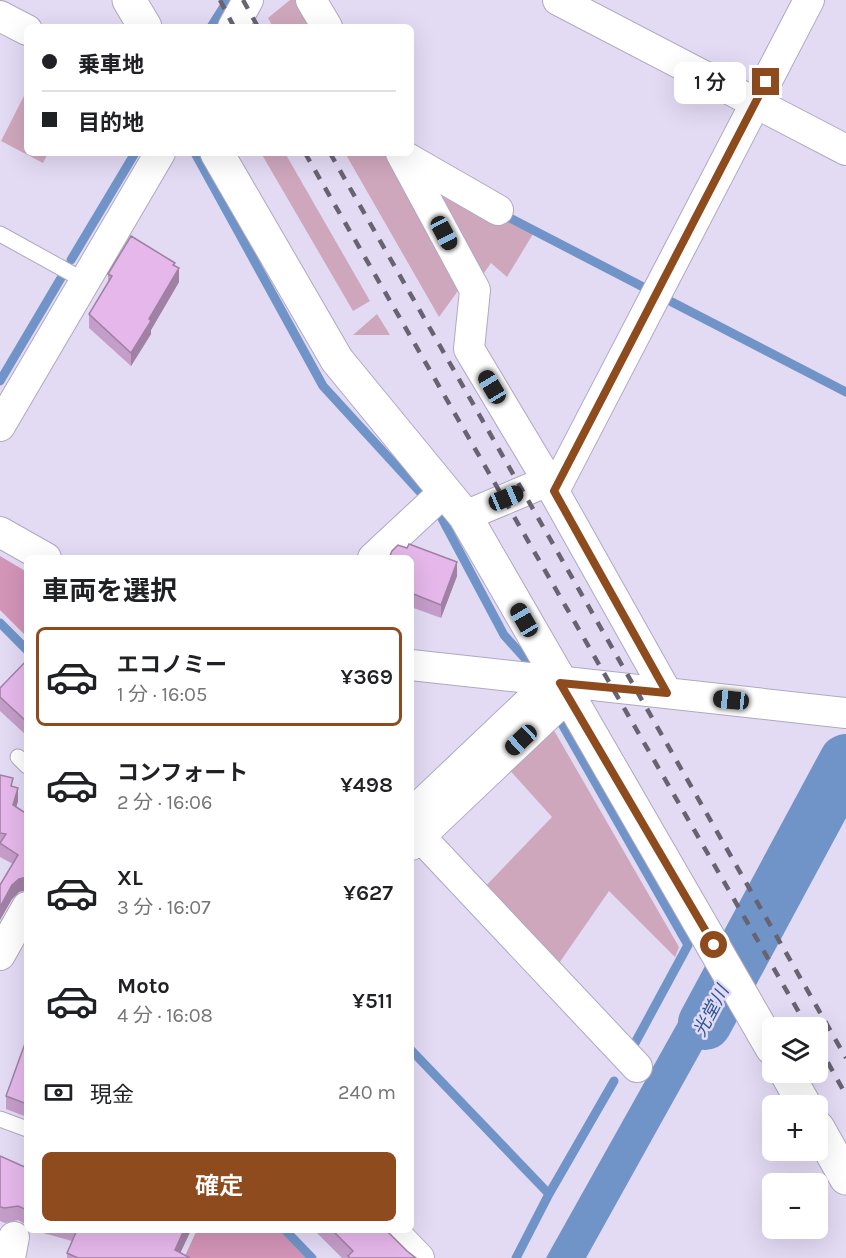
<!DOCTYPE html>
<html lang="ja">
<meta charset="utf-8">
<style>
:root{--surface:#fff;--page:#f6f6f6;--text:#202124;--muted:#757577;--line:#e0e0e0;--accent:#8e4b1d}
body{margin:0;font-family:Karla,"Noto Sans JP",sans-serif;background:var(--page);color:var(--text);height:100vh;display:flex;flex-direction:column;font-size:22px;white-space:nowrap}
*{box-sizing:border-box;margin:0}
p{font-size:20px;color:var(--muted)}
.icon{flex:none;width:33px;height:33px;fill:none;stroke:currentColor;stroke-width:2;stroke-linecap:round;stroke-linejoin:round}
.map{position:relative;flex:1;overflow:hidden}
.sheet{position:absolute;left:24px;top:555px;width:390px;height:678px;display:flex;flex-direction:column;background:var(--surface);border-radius:9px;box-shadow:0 6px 24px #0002}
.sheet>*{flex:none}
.guide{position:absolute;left:24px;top:24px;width:390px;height:132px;border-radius:9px;box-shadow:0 6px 24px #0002;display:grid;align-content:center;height:132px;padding:0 18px;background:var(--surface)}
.controls{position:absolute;left:762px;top:1017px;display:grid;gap:12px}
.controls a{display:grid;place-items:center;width:66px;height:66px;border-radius:9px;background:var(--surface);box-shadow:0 6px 24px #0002;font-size:30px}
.end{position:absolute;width:27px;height:27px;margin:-14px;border:8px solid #8e4b1d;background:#fff;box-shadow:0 0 0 3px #fff}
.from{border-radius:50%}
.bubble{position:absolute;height:42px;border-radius:9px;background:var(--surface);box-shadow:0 6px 24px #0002;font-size:20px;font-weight:600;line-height:42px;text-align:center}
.car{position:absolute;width:18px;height:36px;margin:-18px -9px;border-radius:8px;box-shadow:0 0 4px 2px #0007;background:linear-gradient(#222 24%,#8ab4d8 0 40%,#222 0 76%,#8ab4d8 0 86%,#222 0)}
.guide b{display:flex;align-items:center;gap:21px;height:57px;font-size:22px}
.guide b+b{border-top:2px solid var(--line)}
.guide i{width:15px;height:15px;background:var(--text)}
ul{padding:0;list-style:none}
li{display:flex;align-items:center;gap:18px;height:99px;margin:0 12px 9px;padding:0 6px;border:3px solid transparent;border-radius:9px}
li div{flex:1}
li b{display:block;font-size:22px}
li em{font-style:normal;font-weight:600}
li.active{border-color:var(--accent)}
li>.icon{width:54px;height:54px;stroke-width:1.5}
h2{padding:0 18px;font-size:27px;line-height:72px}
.pay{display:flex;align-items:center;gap:15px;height:66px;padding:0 18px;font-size:22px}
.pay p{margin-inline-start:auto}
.primary-button{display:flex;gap:12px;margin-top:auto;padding:12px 18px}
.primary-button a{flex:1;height:69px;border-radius:9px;background:var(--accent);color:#fff;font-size:24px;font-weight:600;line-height:69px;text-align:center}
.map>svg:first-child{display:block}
</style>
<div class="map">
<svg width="846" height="1258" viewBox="0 0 846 1258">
<rect width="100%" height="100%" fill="#e3daf4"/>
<!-- green -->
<path fill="#cfa7bc" d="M290 0H296L312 27H273L268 18Z
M27 90V153H48L43 163 1 141Z
M261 153H285L370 301 353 311Z
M345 153H386L463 284 439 317Z
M439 189 501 217 533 234 507 277 491 263 479 280 435 195Z
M377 314 390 335H353Z
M552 727 679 947 675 957 609 891 555 969 480 892 552 817 506 766Z"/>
<!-- forest -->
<path fill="#d294b7" d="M0 556 27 572V637L0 610Z
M197 1230H279L306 1258H184Z"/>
<!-- water -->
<path fill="#7194c8" d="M714 958 734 992 586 1258H546Z"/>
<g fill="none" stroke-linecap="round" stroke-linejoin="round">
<!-- stream -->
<path stroke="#7194c8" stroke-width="9" d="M211 27 228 0
M195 153 323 386 421 493
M506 216 647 289
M71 260 135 153
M668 300 846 392
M0 381 61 278
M439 513 504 635 531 665
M0 623 27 650
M558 717 688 945 635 1043
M411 1050 549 1194 516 1258
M549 1194 614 1081
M285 1230 312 1258"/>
<!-- river -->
<path stroke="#7194c8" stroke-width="54" d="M705 1023 846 761"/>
<defs>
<path id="service" d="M0 234 85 281
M18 757 27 766
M0 1119 27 1129"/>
<path id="minor" d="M311 0 327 27
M558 0 846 150
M0 16 27 30
M233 27 248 0
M401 153 475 290 469 349 548 481 667 693
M404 156 498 210
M0 426 160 153
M554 491 809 0
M465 516 548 481
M0 532 46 558
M373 558 445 491
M411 665 846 713
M411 814 550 682
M411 827 637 1067
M411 845 568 696
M0 955 27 907
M392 1230 419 1258
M10 1258 14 1237"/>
<path id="tertiary" d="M129 0 145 27
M217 153 337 360 465 516 772 1048
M786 1072 805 1106
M818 1128 846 1178"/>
</defs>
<!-- service casing -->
<use href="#service" stroke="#b0a8c0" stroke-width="17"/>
<!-- minor casing -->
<use href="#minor" stroke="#b0a8c0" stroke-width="32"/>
<!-- tertiary casing -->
<use href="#tertiary" stroke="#b0a8c0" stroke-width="35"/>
<!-- service -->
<use href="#service" stroke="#fff" stroke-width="15"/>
<!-- minor -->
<use href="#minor" stroke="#fff" stroke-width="30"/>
<!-- tertiary -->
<use href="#tertiary" stroke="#fff" stroke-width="33"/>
<!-- rail -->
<path stroke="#686373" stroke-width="4.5" stroke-dasharray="10 10" stroke-linecap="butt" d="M220 0 234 27
M243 0 258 27
M305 153 808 1028
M330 153 846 1058
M818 1045 846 1095"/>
</g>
<!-- wall -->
<path fill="#c59dc9" d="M175 266 179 282 151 330V334L131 366 89 328V314L108 283V274Z
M411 558 457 576 441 618 411 607Z
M27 660V736L0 711V688Z
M0 775 13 787 18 801 16 807 27 814 19 892 12 899 0 920V885L13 864 0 857Z
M27 929V946L25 945V932Z
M27 1038V1117L6 1109V1096Z
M0 1156 27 1168V1227L25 1224 18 1220 5 1223 0 1221Z
M32 1230H191L180 1253 190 1258H67V1253L72 1241Z
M314 1230H386L407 1251 416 1258H342Z"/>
<!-- shaded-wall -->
<path fill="#a080a4" d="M175 263V275L179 268V282L151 330V334L131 366V353L149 319Z
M457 562V576L441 618V605Z
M18 788V801L13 818V805Z
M27 877V890L19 892 12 899 0 920V907L12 885 19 879Z
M184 1230H191L178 1258 175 1250Z"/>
<!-- building -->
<path fill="#e5b7ea" stroke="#a080a4" stroke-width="1.5" d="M131 236 175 263 173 265 179 268 149 319 151 321 131 353 89 314 112 276 108 274Z
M409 544 457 562 441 605 411 593V558H389L392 551 398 545 407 548Z
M27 660V722L0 697V688Z
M0 775 13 778 11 786 18 788 13 805 27 814V877L19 879 12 885 0 907V885L18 855 0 843 6 834 0 833Z
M27 1038V1104L6 1096Z
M0 1156 27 1168V1212L25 1209 18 1206 5 1208 0 1207Z
M77 1230H184L175 1250 190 1258H78L67 1253Z
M332 1230H386L407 1251 416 1258H350L348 1256 353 1251Z"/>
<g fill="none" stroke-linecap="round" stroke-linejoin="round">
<!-- route -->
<path stroke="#8e4b1d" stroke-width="8" d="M714 945 560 683 667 693 554 491 766 82"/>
</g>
<g text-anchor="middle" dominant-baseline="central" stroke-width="5" stroke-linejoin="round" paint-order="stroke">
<!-- water labels -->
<g font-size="18" font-style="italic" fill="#295696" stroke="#e3daf4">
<text transform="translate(711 1011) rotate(-62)">光堂川</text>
</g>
</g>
</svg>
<div class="controls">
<a><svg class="icon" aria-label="layers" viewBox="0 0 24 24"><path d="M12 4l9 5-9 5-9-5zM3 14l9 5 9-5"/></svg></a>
<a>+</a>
<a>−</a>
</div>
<i class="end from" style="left:714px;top:945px"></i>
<i class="end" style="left:766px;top:82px"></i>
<div class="bubble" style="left:674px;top:62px;width:72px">1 分</div>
<i class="car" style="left:444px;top:233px;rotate:152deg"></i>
<i class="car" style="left:492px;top:387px;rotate:329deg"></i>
<i class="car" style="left:506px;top:498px;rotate:67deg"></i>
<i class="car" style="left:524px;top:620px;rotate:330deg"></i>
<i class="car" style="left:731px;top:700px;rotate:276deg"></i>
<i class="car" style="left:521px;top:740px;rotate:227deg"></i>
<div class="guide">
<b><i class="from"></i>乗車地</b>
<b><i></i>目的地</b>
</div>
<section class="sheet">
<h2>車両を選択</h2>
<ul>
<li class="active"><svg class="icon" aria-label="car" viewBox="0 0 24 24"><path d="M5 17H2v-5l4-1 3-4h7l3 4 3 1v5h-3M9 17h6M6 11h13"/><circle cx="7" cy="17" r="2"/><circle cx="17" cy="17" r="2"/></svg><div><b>エコノミー</b><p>1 分 · 16:05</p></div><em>¥369</em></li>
<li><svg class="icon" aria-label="car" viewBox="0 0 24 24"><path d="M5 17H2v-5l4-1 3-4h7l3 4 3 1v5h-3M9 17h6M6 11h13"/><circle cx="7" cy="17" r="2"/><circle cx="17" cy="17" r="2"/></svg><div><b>コンフォート</b><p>2 分 · 16:06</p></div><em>¥498</em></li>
<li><svg class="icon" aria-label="car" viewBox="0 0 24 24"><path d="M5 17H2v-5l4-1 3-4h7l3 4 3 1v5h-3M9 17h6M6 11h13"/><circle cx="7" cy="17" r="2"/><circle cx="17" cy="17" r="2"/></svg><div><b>XL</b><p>3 分 · 16:07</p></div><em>¥627</em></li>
<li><svg class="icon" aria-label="car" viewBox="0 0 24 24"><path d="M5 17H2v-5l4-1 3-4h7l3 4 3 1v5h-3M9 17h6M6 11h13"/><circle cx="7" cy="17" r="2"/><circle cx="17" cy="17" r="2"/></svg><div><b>Moto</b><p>4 分 · 16:08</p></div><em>¥511</em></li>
</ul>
<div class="pay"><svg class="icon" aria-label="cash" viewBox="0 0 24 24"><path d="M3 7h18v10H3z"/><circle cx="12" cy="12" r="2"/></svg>現金<p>240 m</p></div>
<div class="primary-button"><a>確定</a></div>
</section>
</div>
